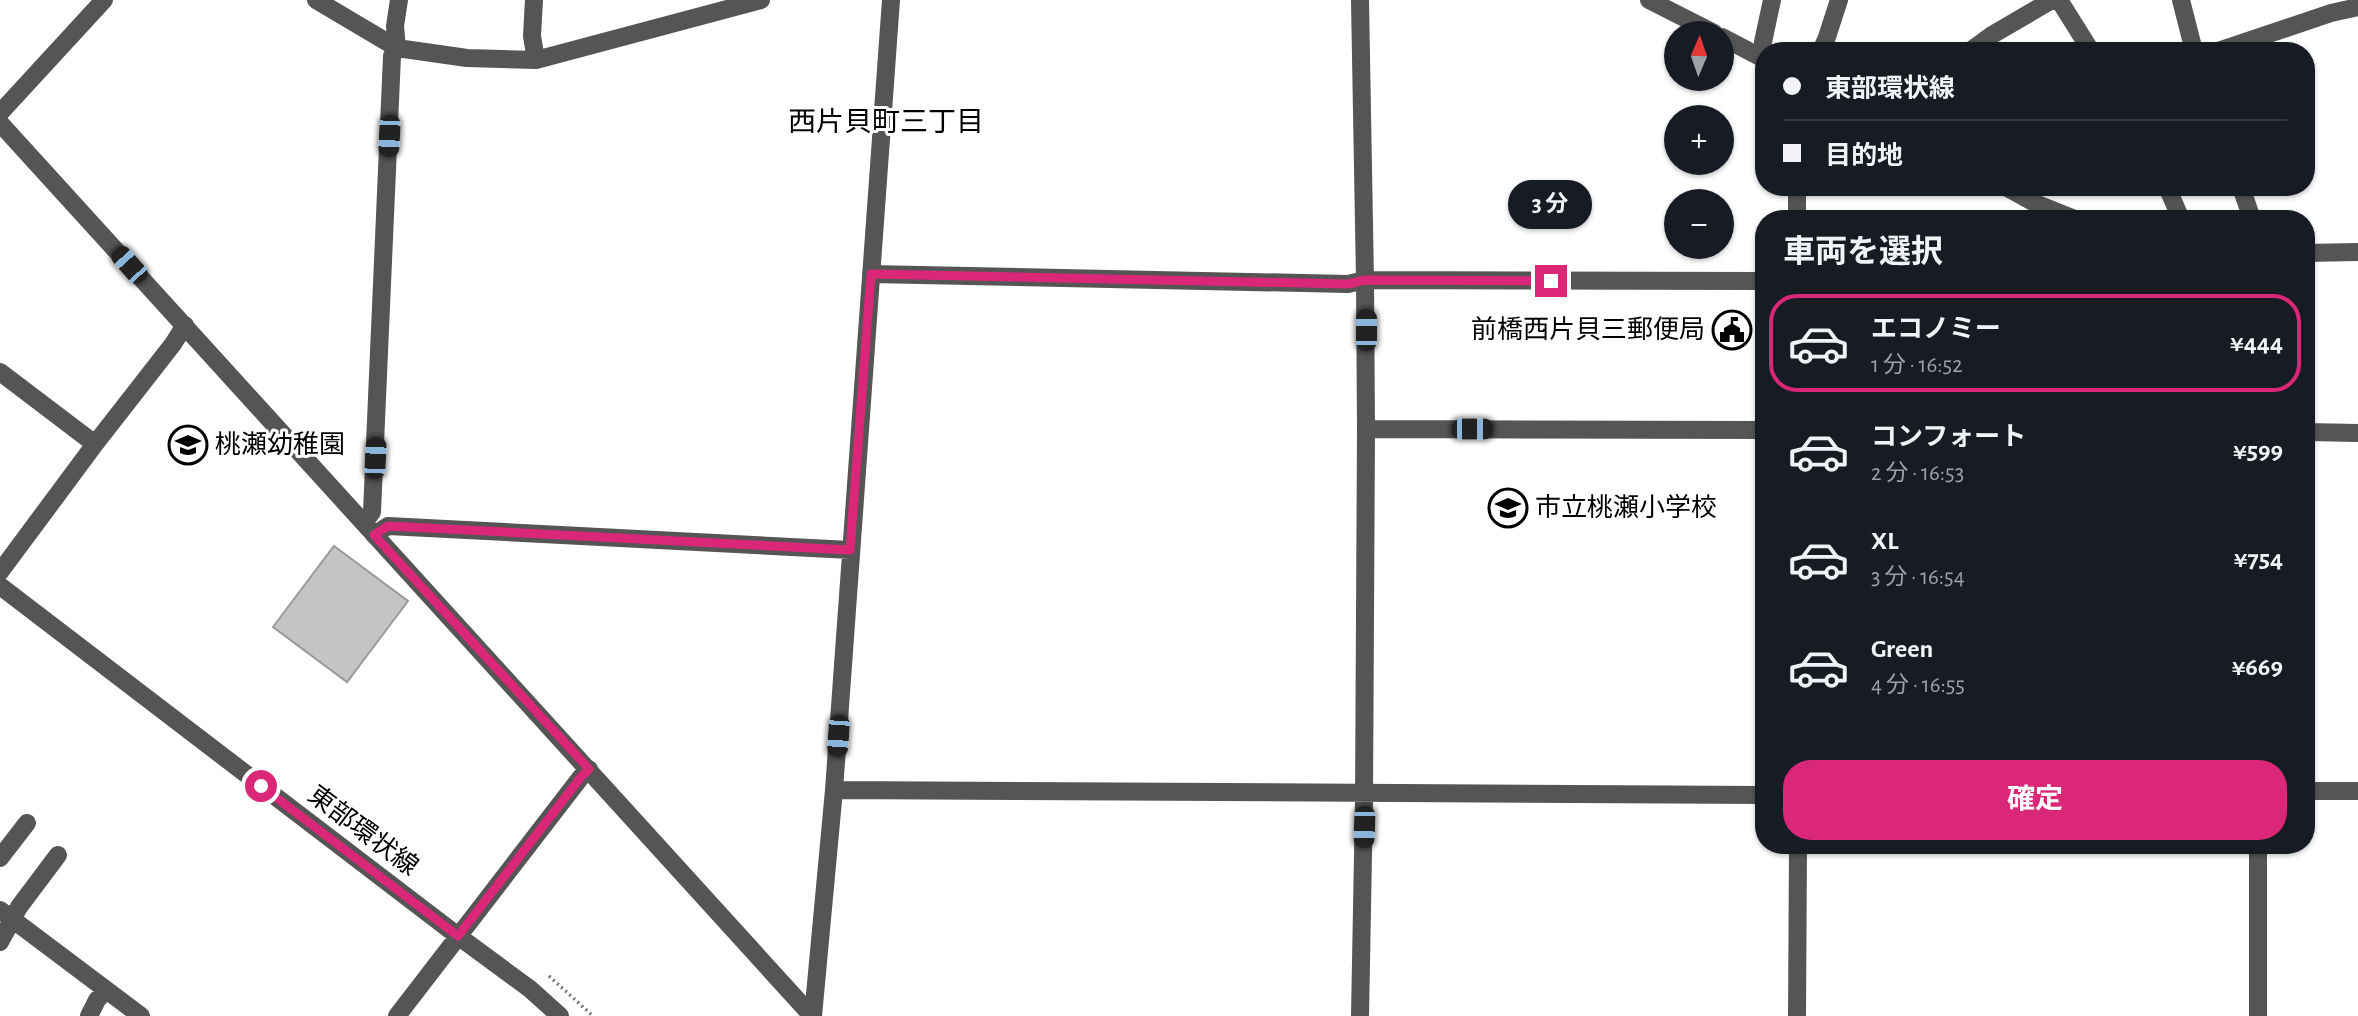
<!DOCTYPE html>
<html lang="ja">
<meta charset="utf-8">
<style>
:root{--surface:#171b24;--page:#242831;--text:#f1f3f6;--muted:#9ea1a6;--line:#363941;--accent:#db2777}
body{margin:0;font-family:"Alegreya Sans","Noto Sans JP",sans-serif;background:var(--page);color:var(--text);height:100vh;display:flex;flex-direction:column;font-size:26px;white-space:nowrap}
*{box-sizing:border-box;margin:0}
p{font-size:23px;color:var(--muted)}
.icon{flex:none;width:38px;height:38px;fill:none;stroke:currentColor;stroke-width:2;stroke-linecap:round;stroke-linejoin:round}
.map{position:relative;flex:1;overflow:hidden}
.sheet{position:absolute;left:1755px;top:210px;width:560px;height:644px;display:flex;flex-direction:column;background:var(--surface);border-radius:28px;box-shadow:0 2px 5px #0004}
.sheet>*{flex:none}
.guide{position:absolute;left:1755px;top:42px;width:560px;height:154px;border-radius:28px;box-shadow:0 2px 5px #0004;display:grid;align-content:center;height:154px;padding:0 28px;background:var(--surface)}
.needle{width:46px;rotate:2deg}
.tools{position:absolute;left:1664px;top:21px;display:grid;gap:14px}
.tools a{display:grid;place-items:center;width:70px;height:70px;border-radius:50%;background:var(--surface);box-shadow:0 2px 5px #0004;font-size:35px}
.end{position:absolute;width:32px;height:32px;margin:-16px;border:9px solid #db2777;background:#fff;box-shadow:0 0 0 4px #fff}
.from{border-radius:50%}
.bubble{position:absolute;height:49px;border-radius:24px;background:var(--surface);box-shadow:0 2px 5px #0004;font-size:23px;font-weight:700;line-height:49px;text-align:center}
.car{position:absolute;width:21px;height:42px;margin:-21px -10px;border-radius:9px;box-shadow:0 0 5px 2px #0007;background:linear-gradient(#222 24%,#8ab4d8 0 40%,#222 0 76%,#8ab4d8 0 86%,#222 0)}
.guide b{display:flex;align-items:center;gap:24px;height:66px;font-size:26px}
.guide b+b{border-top:2px solid var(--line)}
.guide i{width:18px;height:18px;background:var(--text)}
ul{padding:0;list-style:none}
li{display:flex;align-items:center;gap:21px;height:98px;margin:0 14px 10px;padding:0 14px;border:4px solid transparent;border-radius:28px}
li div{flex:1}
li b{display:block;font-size:26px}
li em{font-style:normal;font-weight:700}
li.active{border-color:var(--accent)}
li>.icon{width:63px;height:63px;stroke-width:1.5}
h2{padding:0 28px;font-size:32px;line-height:84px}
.action{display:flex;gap:14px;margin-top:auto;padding:14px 28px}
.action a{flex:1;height:80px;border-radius:28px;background:var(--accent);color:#fff;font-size:28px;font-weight:700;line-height:80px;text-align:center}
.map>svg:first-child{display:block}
</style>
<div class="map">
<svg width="2358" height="1016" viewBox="0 0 2358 1016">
<rect width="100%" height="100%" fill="#fff"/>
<!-- building -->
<path fill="#c4c4c4" stroke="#999" stroke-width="2" d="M334 546 408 601 347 682 273 627Z"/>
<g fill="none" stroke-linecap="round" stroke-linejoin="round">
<!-- path -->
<path stroke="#777" stroke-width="3.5" stroke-dasharray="2 3.5" stroke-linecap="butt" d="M549 976 593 1016"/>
<!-- minor -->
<path stroke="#555" stroke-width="18" d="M316 0 397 48 467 58 536 60 761 0
M534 0 532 36 536 60
M1649 0 1714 33
M2059 0 2091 51
M2181 0 2194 51
M1722 37 1764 59
M1821 51 1827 37 1839 0
M1970 51 1992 35 2052 0
M2218 51 2331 13 2358 7
M1762 58 1763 42 1772 0
M0 113 104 0
M0 123 812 1016
M1797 187V219
M2006 187 2035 203 2075 219
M2167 187 2181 219
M2241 187 2252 219
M2306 253 2358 252
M871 274 1348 284 1365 280 1764 281
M0 372 95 444 173 344 185 325
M1366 429 1764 430
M2306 432 2358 433
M364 523 372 512 392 56 397 48 395 26 399 0
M374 535 388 526 850 550
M0 572 95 444
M0 586 458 936 530 989 560 1016
M834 790 1764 795
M2306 791H2358
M2258 845V1016
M0 858 27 823
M0 910 141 1016
M0 942 19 907 58 855
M89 1016 97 1000 106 990
M397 1016 581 777 589 769
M813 1016 834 790 891 0
M1360 1016 1364 801 1366 429 1365 280 1360 0
M1797 1016 1798 845"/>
</g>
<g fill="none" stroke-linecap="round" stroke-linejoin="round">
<!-- route -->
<path stroke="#db2777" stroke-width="9" d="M261 786 458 936 581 777 589 769 374 535 388 526 850 550 871 274 1348 284 1365 280 1551 281"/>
</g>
<!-- icons -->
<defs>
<symbol id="civic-ring" viewBox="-11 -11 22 22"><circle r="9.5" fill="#fff" stroke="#000" stroke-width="1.5"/><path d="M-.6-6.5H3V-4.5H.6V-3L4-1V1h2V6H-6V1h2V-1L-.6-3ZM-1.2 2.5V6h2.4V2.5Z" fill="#000"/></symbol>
<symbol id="school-ring" viewBox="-11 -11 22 22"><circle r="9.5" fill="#fff" stroke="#000" stroke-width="1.5"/><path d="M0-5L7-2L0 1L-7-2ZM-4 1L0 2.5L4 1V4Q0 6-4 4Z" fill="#000"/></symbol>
</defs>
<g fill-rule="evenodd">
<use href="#civic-ring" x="1710" y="308" width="44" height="44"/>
<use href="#school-ring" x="166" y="423" width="44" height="44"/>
<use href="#school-ring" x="1486" y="486" width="44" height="44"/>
</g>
<g text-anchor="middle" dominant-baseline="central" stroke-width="6" stroke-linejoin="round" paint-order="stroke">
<!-- poi labels -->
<g font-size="26" fill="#000" stroke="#fff" text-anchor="start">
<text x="1705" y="330" text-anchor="end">前橋西片貝三郵便局</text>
<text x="215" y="445">桃瀬幼稚園</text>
<text x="1535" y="508">市立桃瀬小学校</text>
</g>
<!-- street labels -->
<g font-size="26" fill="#000" stroke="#fff">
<text transform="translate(363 831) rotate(37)">東部環状線</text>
</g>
<!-- neighbourhood labels -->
<g font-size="28" fill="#000" stroke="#fff">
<text x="886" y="123">西片貝町三丁目</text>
</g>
</g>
</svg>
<div class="tools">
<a><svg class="needle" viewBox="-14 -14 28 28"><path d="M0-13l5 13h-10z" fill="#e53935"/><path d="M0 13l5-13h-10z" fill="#9ea1a6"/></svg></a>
<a>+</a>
<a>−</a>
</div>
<i class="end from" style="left:261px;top:786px"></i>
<i class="end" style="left:1551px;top:281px"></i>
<div class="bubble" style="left:1508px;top:180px;width:84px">3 分</div>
<i class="car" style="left:389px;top:136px;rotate:183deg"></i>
<i class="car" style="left:129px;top:265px;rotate:318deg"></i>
<i class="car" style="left:1366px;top:330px;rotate:0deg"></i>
<i class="car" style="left:1472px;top:429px;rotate:90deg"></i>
<i class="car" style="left:375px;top:458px;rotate:3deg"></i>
<i class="car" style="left:838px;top:736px;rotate:184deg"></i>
<i class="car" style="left:1364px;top:827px;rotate:182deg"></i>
<div class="guide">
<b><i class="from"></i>東部環状線</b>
<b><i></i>目的地</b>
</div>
<section class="sheet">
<h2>車両を選択</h2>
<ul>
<li class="active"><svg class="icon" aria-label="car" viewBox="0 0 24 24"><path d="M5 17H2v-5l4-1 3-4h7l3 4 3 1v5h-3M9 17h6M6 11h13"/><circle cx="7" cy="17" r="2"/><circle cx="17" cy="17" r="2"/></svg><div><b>エコノミー</b><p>1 分 · 16:52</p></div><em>¥444</em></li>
<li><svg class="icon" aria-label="car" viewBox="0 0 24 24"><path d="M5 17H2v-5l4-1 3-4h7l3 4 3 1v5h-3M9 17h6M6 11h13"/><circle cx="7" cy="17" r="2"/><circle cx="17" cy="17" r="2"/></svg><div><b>コンフォート</b><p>2 分 · 16:53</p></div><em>¥599</em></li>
<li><svg class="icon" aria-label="car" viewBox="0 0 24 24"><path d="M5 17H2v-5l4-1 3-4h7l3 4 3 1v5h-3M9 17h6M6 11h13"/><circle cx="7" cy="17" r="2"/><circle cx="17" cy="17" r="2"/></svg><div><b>XL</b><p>3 分 · 16:54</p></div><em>¥754</em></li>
<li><svg class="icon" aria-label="car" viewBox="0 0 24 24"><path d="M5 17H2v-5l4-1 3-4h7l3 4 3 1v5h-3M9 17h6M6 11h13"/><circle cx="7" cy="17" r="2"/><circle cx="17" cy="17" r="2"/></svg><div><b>Green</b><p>4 分 · 16:55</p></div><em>¥669</em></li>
</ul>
<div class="action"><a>確定</a></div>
</section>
</div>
